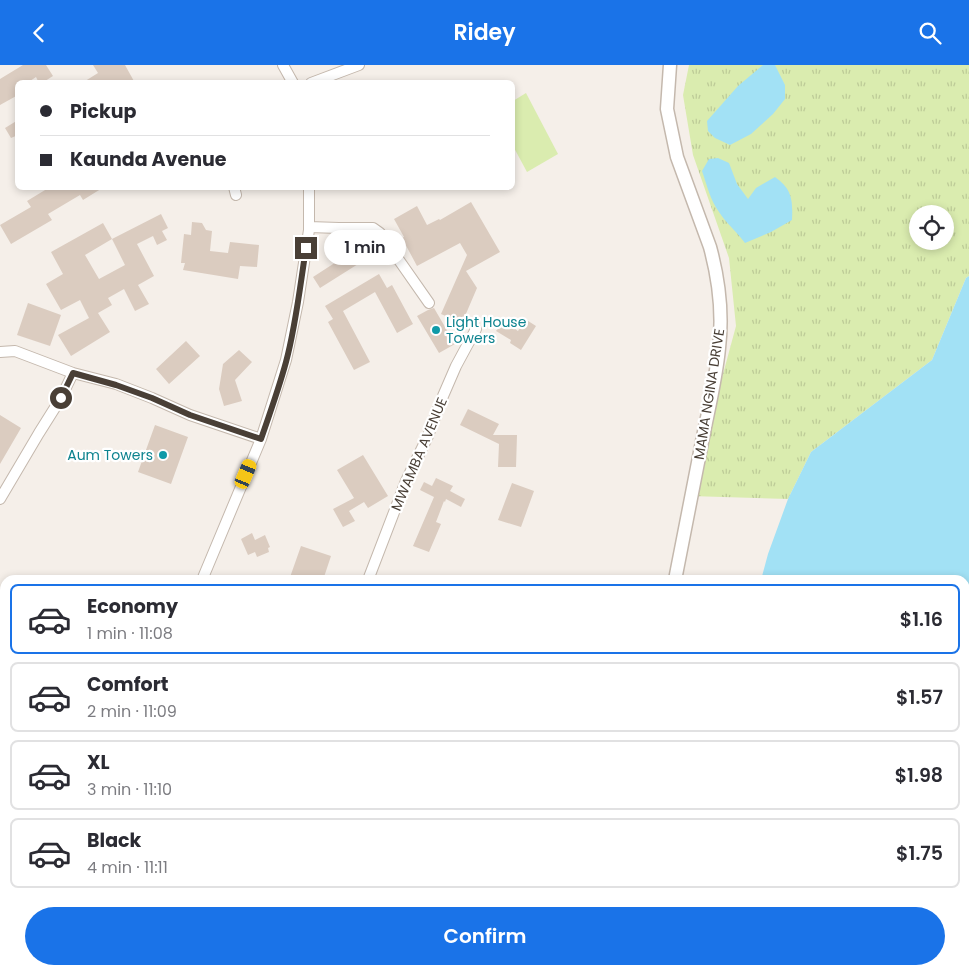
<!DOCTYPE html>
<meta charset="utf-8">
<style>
:root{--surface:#fff;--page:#f7f7f7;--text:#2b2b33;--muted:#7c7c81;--line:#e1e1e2;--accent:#1a73e8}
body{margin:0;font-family:Poppins,sans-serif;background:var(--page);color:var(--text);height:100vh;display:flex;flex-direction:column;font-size:19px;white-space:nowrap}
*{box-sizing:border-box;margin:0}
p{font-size:16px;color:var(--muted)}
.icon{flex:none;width:28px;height:28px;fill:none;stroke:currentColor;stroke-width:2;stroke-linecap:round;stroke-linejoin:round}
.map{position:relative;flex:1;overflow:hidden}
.sheet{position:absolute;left:0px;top:510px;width:970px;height:400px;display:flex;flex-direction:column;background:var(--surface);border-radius:15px 15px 0 0;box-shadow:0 2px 8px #0003}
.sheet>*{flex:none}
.banner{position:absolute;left:15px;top:15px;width:500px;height:110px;border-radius:8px;box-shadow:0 2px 8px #0003;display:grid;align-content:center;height:110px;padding:0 25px;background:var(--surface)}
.buttons{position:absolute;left:909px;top:140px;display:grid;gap:10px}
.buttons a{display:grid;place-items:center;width:45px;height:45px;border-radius:50%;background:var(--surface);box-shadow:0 2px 8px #0003;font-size:25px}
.end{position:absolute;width:22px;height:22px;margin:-11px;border:6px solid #493f36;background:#fff;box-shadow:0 0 0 2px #fff}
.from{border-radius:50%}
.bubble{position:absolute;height:35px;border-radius:18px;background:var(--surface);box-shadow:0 2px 8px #0003;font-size:16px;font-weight:600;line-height:35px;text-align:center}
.car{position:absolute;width:15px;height:30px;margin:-15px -8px;border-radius:6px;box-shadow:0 0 4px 1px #0007;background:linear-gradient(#f5c518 24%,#345 0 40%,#f5c518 0 76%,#345 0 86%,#f5c518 0)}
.banner b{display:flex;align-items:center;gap:18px;height:48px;font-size:19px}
.banner b+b{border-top:1px solid var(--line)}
.banner i{width:12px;height:12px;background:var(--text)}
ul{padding:9px 0 0;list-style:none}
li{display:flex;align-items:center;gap:15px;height:70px;margin:0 10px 8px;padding:0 15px;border:2px solid var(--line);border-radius:8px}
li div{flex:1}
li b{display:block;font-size:19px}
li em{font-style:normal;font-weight:600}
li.selected{border-color:var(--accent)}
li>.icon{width:45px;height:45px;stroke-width:1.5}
.primary-button{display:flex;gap:10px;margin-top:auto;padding:10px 25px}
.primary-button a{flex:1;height:58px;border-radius:30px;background:var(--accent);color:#fff;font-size:20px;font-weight:600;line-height:58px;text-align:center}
header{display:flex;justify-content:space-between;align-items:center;height:65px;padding:0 25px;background:var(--accent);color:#fff;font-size:22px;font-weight:600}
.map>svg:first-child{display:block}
</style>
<header><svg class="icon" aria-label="back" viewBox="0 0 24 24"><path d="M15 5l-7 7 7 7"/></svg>Ridey<svg class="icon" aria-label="search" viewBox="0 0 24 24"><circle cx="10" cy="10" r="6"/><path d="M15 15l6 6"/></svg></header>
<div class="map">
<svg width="969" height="910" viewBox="0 0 969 910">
<defs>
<pattern id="grass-tufts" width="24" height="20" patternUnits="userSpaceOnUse" patternTransform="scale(1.25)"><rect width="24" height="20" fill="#daecaf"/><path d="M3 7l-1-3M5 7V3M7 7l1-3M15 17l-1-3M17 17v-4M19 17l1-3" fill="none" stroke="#bdcb97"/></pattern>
</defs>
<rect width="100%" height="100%" fill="#f5efe9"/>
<!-- grass -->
<path fill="url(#grass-tufts)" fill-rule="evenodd" d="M689 0H969V211L966 213 932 295 811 387 788 434 690 431 736 261 729 193 693 90 683 30ZM918 149H945V176H918Z"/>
<!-- pitch -->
<path fill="#daecaf" d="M526 28 558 89 527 107 513 81V36Z"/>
<!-- water -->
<path fill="#a2e1f5" d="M763 0H775L785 20V34L773 49 751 69 730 80 715 73 708 66 707 56 738 21Z
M718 93 729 98 737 119 748 134 756 123 775 112C792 124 793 135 792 155L771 167 745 178C737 167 726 158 719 147 710 135 707 120 702 106L709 94Z
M969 211V910H709L706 906 699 905H965V515H761L768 489 788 434 811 387 932 295 966 213Z"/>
<!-- building -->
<path fill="#dbccc0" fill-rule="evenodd" d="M23 0H46L53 11 42 18H39L36 12 27 18H18V30L0 40V14Z
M93 0H125L135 18H82L98 8Z
M18 55V70L11 73 5 63Z
M50 122H104L83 135 80 130 48 149 52 155 11 179 0 160 31 142 27 136Z
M471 137 500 187 466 206 477 223 462 258 441 249 467 190 460 178 417 201 402 173 404 172 394 154 417 141 427 160 439 154 440 155Z
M161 149 168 163 162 166 167 175 157 180 153 171 137 179 154 211 138 220 149 239 135 246 124 224 108 233 112 240 98 248 110 267 71 291 58 270 89 253 80 235 61 245 46 219 63 209 51 187 103 158 112 174ZM112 174 125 200 99 214 85 190Z
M192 157 202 158 206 165 212 166 210 186 228 188 230 177 259 180 257 202 240 201 238 214 183 205 185 198H181L184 169 191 170Z
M367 177 374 189 320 223 313 212Z
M379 209 387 223 392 220 413 259 397 268 375 227 343 246 370 297 354 305 328 257 333 254 325 241Z
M28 238 61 250 50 281 17 270Z
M434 243 455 279 439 288 417 251 428 245Z
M525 254 536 261 521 285 510 278 511 275 496 266 503 256 518 266Z
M186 276 200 291 169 319 156 304Z
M239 285 252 297 235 315 242 336 224 341 219 324 223 299Z
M468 344 499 359 493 370H517L516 402H498L499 379 460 360Z
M0 350 21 363 0 399Z
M155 360 188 372 171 419 138 407Z
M363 390 388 431 368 443 364 437 349 446 355 456 343 462 333 444 354 433 337 405Z
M436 413 453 421 450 426 465 434 461 442 446 434 445 437 444 436 436 457 441 459 429 487 413 481 434 432 420 425 424 417 432 421Z
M512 418 534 426 521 462 498 455Z
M252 468 255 475 265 470 270 482 268 483 269 487 257 492 255 487 248 490 241 474Z
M301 481 331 491 323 515H289Z"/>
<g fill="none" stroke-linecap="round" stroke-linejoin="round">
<defs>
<path id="minor" d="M283 0 293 18
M311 18 359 0
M234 122 236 130
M309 162 339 163H373L380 168 429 238
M0 287 15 286 73 308 116 319 152 333 190 350 261 374
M0 434 39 368 61 333 73 308
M202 515 261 374 286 295 298 237 309 165V122
M368 515 406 416 428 371 443 331 456 301 476 264
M0 685 5 682
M0 765 5 773
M81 905 84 910
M66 910 73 905
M275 910 276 905"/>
<path id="tertiary" d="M670 0 667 44 677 92 710 182C719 215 723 249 719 283 716 315 708 346 702 377 693 423 684 469 675 515
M596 910 597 905"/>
</defs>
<!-- minor casing -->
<use href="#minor" stroke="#c4b8ad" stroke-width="12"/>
<!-- tertiary casing -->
<use href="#tertiary" stroke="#c4b8ad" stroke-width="15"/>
<!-- minor -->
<use href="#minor" stroke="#fff" stroke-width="10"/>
<!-- tertiary -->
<use href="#tertiary" stroke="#fff" stroke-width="12"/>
</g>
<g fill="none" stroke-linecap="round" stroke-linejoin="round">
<!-- route -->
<path stroke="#493f36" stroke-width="6" d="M61 333 73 308 116 320 152 333 190 350 261 374C270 348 279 323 286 297 296 260 300 221 306 183"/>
</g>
<!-- markers -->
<g fill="#0f9aa8" stroke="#fff" stroke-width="2">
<circle cx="436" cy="265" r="5"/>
<circle cx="163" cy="390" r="5"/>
</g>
<g text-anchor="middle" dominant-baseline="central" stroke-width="4.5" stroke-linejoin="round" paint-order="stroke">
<!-- culture labels -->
<g font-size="14" fill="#0d838f" stroke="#fff" text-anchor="start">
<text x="446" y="257">Light House<tspan x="446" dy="16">Towers</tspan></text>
<text x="153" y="390" text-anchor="end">Aum Towers</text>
</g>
<!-- street labels -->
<g font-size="14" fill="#493f36" stroke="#fff">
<text transform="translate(709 329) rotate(-81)">MAMA NGINA DRIVE</text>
<text transform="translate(419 389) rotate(-67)">MWAMBA AVENUE</text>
</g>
</g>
</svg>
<div class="buttons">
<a><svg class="icon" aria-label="locate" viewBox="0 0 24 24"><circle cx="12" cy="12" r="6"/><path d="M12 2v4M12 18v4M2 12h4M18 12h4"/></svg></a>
</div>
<i class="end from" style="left:61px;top:333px"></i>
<i class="end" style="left:306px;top:183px"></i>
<div class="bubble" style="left:324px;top:165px;width:82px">1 min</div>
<i class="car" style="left:246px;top:409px;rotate:23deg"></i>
<div class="banner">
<b><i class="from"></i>Pickup</b>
<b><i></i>Kaunda Avenue</b>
</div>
<section class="sheet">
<ul>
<li class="selected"><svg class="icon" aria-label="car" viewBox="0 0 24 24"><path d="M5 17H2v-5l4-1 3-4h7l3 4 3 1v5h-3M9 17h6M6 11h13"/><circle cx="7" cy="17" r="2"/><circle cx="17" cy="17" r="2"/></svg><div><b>Economy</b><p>1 min · 11:08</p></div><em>$1.16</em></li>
<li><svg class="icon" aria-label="car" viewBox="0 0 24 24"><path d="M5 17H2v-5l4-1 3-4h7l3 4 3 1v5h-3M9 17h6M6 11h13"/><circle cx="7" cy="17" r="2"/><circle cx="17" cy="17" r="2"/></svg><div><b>Comfort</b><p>2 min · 11:09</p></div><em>$1.57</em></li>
<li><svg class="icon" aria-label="car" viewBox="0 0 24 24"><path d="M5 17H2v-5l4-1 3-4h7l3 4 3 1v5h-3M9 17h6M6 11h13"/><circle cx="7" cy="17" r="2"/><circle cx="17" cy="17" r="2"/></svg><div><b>XL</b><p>3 min · 11:10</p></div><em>$1.98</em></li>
<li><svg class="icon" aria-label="car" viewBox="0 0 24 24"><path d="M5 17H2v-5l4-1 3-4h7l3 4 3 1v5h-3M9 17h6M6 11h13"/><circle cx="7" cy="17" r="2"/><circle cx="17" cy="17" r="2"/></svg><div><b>Black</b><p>4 min · 11:11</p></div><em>$1.75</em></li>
</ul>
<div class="primary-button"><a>Confirm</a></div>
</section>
</div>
